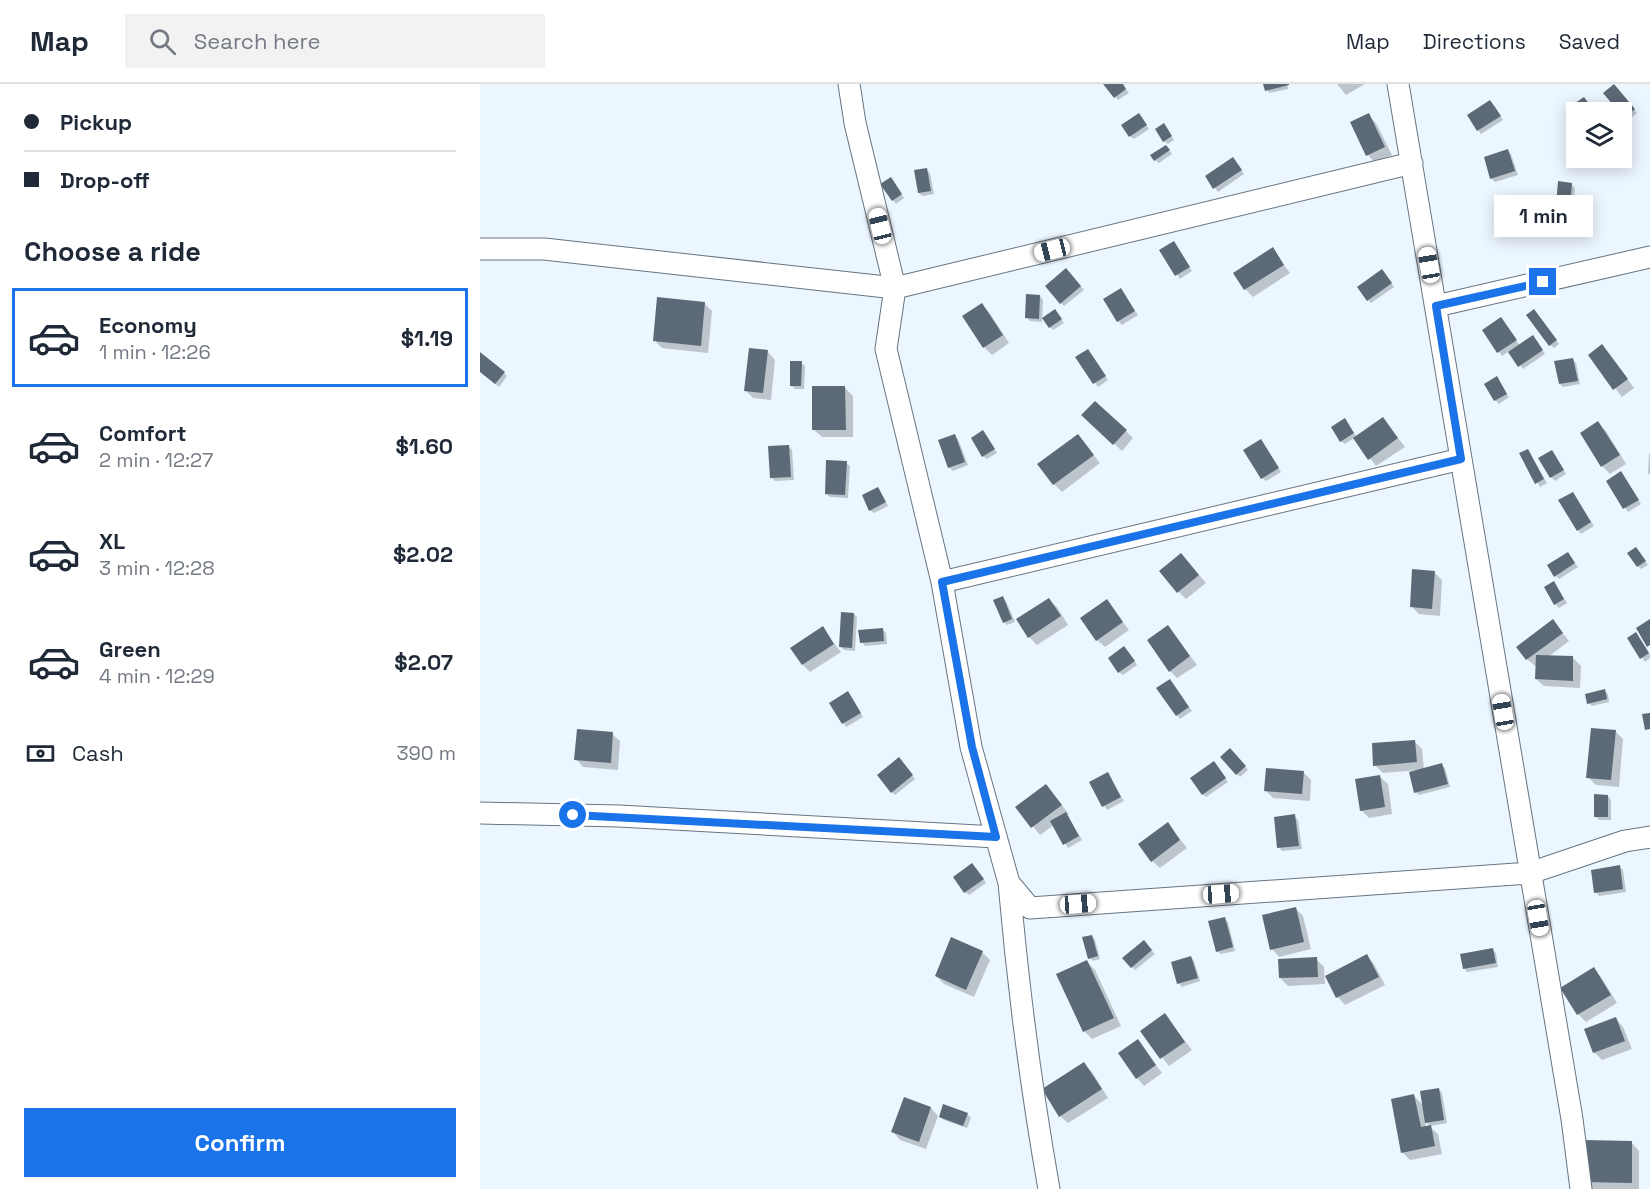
<!DOCTYPE html>
<meta charset="utf-8">
<style>
:root{--surface:#fff;--page:#f2f2f3;--text:#1f2937;--muted:#747a83;--line:#e0e1e3;--accent:#1a73e8}
body{margin:0;font-family:"Space Grotesk",sans-serif;background:var(--page);color:var(--text);height:100vh;display:flex;flex-direction:column;font-size:22px;white-space:nowrap}
*{box-sizing:border-box;margin:0}
p{font-size:20px;color:var(--muted)}
.icon{flex:none;width:33px;height:33px;fill:none;stroke:currentColor;stroke-width:2;stroke-linecap:round;stroke-linejoin:round}
.map{position:relative;flex:1;overflow:hidden}
.details{display:flex;flex-direction:column;background:var(--surface);width:480px}
.details>*{flex:none}
.banner{display:grid;align-content:center;height:132px;padding:0 24px;background:var(--surface)}
.fabs{position:absolute;left:1086px;top:18px;display:grid;gap:12px}
.fabs a{display:grid;place-items:center;width:66px;height:66px;border-radius:0px;background:var(--surface);box-shadow:0 3px 15px #0003;font-size:30px}
.end{position:absolute;width:27px;height:27px;margin:-14px;border:8px solid #1a73e8;background:#fff;box-shadow:0 0 0 3px #fff}
.from{border-radius:50%}
.bubble{position:absolute;height:42px;border-radius:0px;background:var(--surface);box-shadow:0 3px 15px #0003;font-size:20px;font-weight:800;line-height:42px;text-align:center}
.car{position:absolute;width:18px;height:36px;margin:-18px -9px;border-radius:8px;box-shadow:0 0 4px 2px #0007;background:linear-gradient(#fff 24%,#345 0 40%,#fff 0 76%,#345 0 86%,#fff 0)}
.banner b{display:flex;align-items:center;gap:21px;height:57px;font-size:22px}
.banner b+b{border-top:2px solid var(--line)}
.banner i{width:15px;height:15px;background:var(--text)}
ul{padding:0;list-style:none}
li{display:flex;align-items:center;gap:18px;height:99px;margin:0 12px 9px;padding:0 12px;border:3px solid transparent;border-radius:0px}
li div{flex:1}
li b{display:block;font-size:22px}
li em{font-style:normal;font-weight:800}
li.selected{border-color:var(--accent)}
li>.icon{width:54px;height:54px;stroke-width:1.5}
h2{padding:0 24px;font-size:27px;line-height:72px}
.pay{display:flex;align-items:center;gap:15px;height:66px;padding:0 24px;font-size:22px}
.pay p{margin-inline-start:auto}
.action{display:flex;gap:12px;margin-top:auto;padding:12px 24px}
.action a{flex:1;height:69px;border-radius:0px;background:var(--accent);color:#fff;font-size:24px;font-weight:800;line-height:69px;text-align:center}
header{display:flex;align-items:center;gap:36px;box-sizing:border-box;height:84px;padding:0 30px;background:var(--surface);border-bottom:2px solid var(--line)}
header strong{font-size:28px}
nav{display:flex;gap:33px;margin-inline-start:auto;font-size:21px}
.search{width:420px;height:54px;background:var(--page);display:flex;align-items:center;gap:15px;box-sizing:border-box;padding:0 21px;border-radius:0px;color:var(--muted);font-size:22px}
main{display:flex;flex:1;min-height:0}
.map>svg:first-child{display:block}
</style>
<header>
<strong>Map</strong>
<div class="search"><svg class="icon" aria-label="search" viewBox="0 0 24 24"><circle cx="10" cy="10" r="6"/><path d="M15 15l6 6"/></svg>Search here</div>
<nav><a>Map</a><a>Directions</a><a>Saved</a></nav>
</header>
<main>
<section class="details">
<div class="banner">
<b><i class="from"></i>Pickup</b>
<b><i></i>Drop-off</b>
</div>
<h2>Choose a ride</h2>
<ul>
<li class="selected"><svg class="icon" aria-label="car" viewBox="0 0 24 24"><path d="M5 17H2v-5l4-1 3-4h7l3 4 3 1v5h-3M9 17h6M6 11h13"/><circle cx="7" cy="17" r="2"/><circle cx="17" cy="17" r="2"/></svg><div><b>Economy</b><p>1 min · 12:26</p></div><em>$1.19</em></li>
<li><svg class="icon" aria-label="car" viewBox="0 0 24 24"><path d="M5 17H2v-5l4-1 3-4h7l3 4 3 1v5h-3M9 17h6M6 11h13"/><circle cx="7" cy="17" r="2"/><circle cx="17" cy="17" r="2"/></svg><div><b>Comfort</b><p>2 min · 12:27</p></div><em>$1.60</em></li>
<li><svg class="icon" aria-label="car" viewBox="0 0 24 24"><path d="M5 17H2v-5l4-1 3-4h7l3 4 3 1v5h-3M9 17h6M6 11h13"/><circle cx="7" cy="17" r="2"/><circle cx="17" cy="17" r="2"/></svg><div><b>XL</b><p>3 min · 12:28</p></div><em>$2.02</em></li>
<li><svg class="icon" aria-label="car" viewBox="0 0 24 24"><path d="M5 17H2v-5l4-1 3-4h7l3 4 3 1v5h-3M9 17h6M6 11h13"/><circle cx="7" cy="17" r="2"/><circle cx="17" cy="17" r="2"/></svg><div><b>Green</b><p>4 min · 12:29</p></div><em>$2.07</em></li>
</ul>
<div class="pay"><svg class="icon" aria-label="cash" viewBox="0 0 24 24"><path d="M3 7h18v10H3z"/><circle cx="12" cy="12" r="2"/></svg>Cash<p>390 m</p></div>
<div class="action"><a>Confirm</a></div>
</section>
<div class="map">
<svg width="1170" height="1105" viewBox="0 0 1170 1105">
<rect width="100%" height="100%" fill="#ecf6ff"/>
<!-- shadow -->
<path fill="#0003" d="M625 0H642L649 9 638 16Z
M785 0H807L808 5 789 9Z
M857 0H885L866 11Z
M1137 6 1157 29 1148 37 1125 10Z
M1014 21 1023 36 1001 50 989 32Z
M888 31 896 39 912 71 895 79 888 71Z
M662 35 669 45 654 55 650 52Z
M687 45 694 56 688 60 684 57Z
M689 66 692 70 679 79 675 76Z
M1028 67 1031 70 1038 91 1015 98 1011 94Z
M756 78 764 90 738 108 727 93Z
M446 85 450 89 454 110 443 112 439 109Z
M414 99 424 114 416 120 413 116Z
M1091 100 1095 104 1093 125 1081 124 1077 121Z
M694 159 712 187 700 195 681 166Z
M792 165 810 189 773 213 765 205Z
M589 189 604 206 584 222 581 219Z
M905 190 914 203 891 219 888 216Z
M644 210 658 231 642 241 638 237Z
M560 212 563 216 562 238 550 237 547 234Z
M224 219 232 227 228 269 182 264 174 256Z
M501 221 509 228 529 259 512 271 504 263Z
M1057 230 1079 260 1074 264 1070 261Z
M578 231 584 239 573 246 570 243Z
M1024 239 1040 262 1056 256 1065 270 1043 285 1029 267 1022 272 1004 247Z
M288 268 295 276 291 316 273 314 265 306Z
M611 270 628 296 618 303 597 274Z
M1129 270 1154 304 1142 313 1110 272Z
M1093 276 1096 279 1100 300 1083 303 1080 300Z
M321 279 325 282 324 305H315L311 301Z
M0 287 24 289 27 292 19 303Z
M1016 293 1029 313 1019 320 1015 316Z
M365 304 373 312V353H342L334 346Z
M903 335 925 363 896 382 874 354 865 360 861 357 868 340 877 353Z
M611 339 646 347 653 354 642 367Z
M1118 339 1126 347 1146 380 1130 390 1122 382Z
M475 352 478 355 488 381 473 387 469 383Z
M506 352 517 369 507 375 503 372Z
M598 352 620 379 582 408 574 400Z
M781 357 801 388 786 397 782 394Z
M308 362 312 366 314 396 295 397 292 394Z
M1048 367 1067 399 1060 403 1041 370Z
M1169 370H1170V391L1168 389Z
M1075 371 1086 390 1075 397 1071 393Z
M366 379 370 382 368 414 350 413 346 410Z
M1141 389 1161 420 1148 428 1128 397Z
M398 405 408 422 394 429 390 426Z
M1093 410 1114 442 1101 450 1098 446Z
M1159 468 1168 481 1161 485 1158 482Z
M1088 469 1098 483 1079 495 1076 492Z
M709 479 726 499 706 515 699 508Z
M954 488 962 496 960 532 939 530 931 522Z
M1074 499 1087 519 1079 524 1075 520Z
M522 514 526 517 535 538 527 541 524 538Z
M569 516 577 523 588 541 557 561 549 553Z
M627 517 649 546 625 563 617 556Z
M374 530 377 533 375 567 364 566 361 563Z
M1073 537 1089 557 1068 573 1093 574 1101 582 1100 604 1064 602 1056 595 1057 581 1055 582 1047 575Z
M688 543 717 581 697 594 690 587Z
M342 544 361 568 330 588 323 581Z
M403 546 406 549 407 560 385 562 382 558Z
M1159 554 1170 571V574L1165 578 1149 555Z
M648 567 657 581 643 591 639 588Z
M693 600 712 627 700 635 697 631Z
M1124 607 1128 610 1129 618 1112 622 1109 619Z
M371 613 383 633 366 643 351 619Z
M1136 648 1143 655 1139 703 1116 701 1108 693Z
M132 650 140 657 138 686 103 683 96 675Z
M934 657 942 665 944 686 962 681 965 684 970 703 939 711 936 708 938 686 903 689 895 681Z
M750 666 768 686 760 693 742 674Z
M422 679 435 695 415 711 412 708Z
M738 683 748 698 726 713 723 710Z
M823 688 831 696 830 717 793 714 785 706Z
M627 690 644 717 627 726 611 699Z
M900 693 908 700 912 730 889 734 881 726Z
M566 702 589 730 587 731 602 756 588 764 574 741 560 751 538 724Z
M1128 712 1131 716V736H1119L1115 732Z
M814 732 818 736 822 765 802 767 799 763Z
M688 740 707 764 680 784 672 777Z
M1139 783 1143 786 1146 808 1119 812 1116 808Z
M496 784 506 799 489 811 485 808Z
M815 824 823 832 831 865 799 873 792 865Z
M744 835 748 838 755 867 741 870 737 867Z
M612 852 615 856 620 875 613 877 610 874Z
M664 858 675 870 655 886 644 874Z
M1012 866 1016 869 1018 883 987 888 984 884Z
M502 868 510 876 494 913 464 900 456 892Z
M887 872 894 880 905 901 865 921 858 913 847 892Z
M711 873 714 877 720 897 702 903 699 899Z
M836 875 844 883 845 900 808 902 800 894Z
M607 878 615 886 641 942 612 955 604 947Z
M1114 885 1121 893 1137 919 1106 938 1098 930 1082 904Z
M685 931 712 966 689 982 662 947Z
M1136 935 1143 943 1152 965 1122 976 1114 968Z
M657 957 682 989 664 1002 657 994Z
M604 980 612 988 628 1014 588 1039 580 1032Z
M959 1005 962 1009 967 1039 950 1042 945 1036 946 1043H950L958 1050 962 1070 930 1076 922 1068 934 1012 944 1022Z
M425 1015 451 1024 458 1032 446 1065 420 1056 413 1048Z
M487 1030 491 1034 487 1044 464 1036 460 1033Z
M1152 1059 1159 1067V1105H1111L1104 1098Z"/>
<!-- building -->
<path fill="#5c6976" d="M623 0H643L646 5 634 14Z
M783 0H809V1L785 7Z
M1134 0 1155 25 1144 34 1142 28H1139L1123 9Z
M1104 13 1115 28H1096V36L1088 24Z
M1010 16 1021 32 997 47 987 31Z
M659 29 667 41 649 53 641 41Z
M889 29 905 63 886 72 870 38Z
M684 39 692 52 683 58 675 45Z
M686 61 690 66 674 77 670 71Z
M1028 65 1035 87 1010 95 1004 73Z
M753 73 762 86 733 105 725 92Z
M447 84 451 107 438 109 434 86Z
M411 93 422 110 412 117 400 100Z
M1078 97 1092 99 1090 123 1076 121Z
M694 157 710 183 695 192 679 166Z
M793 163 804 181 764 206 753 189Z
M586 184 601 202 580 220 565 202Z
M902 185 912 199 887 217 877 203Z
M641 204 655 227 637 238 623 215Z
M546 210 560 211 559 235 545 234Z
M177 213 225 218 221 262 173 257Z
M502 219 523 251 503 264 482 232Z
M575 225 582 235 569 244 562 234Z
M1054 225 1077 256 1069 262 1046 231Z
M1021 233 1037 256 1017 269 1002 246Z
M1053 251 1063 266 1038 283 1028 268Z
M1122 260 1148 295 1133 306 1108 271Z
M269 264 288 266 283 309 264 307Z
M608 265 626 292 613 300 595 273Z
M0 268 25 288 15 300 0 288Z
M1093 274 1098 297 1079 300 1074 277Z
M310 277H322L321 302H310Z
M1017 292 1027 310 1014 317 1004 300Z
M332 302H365L366 346H332Z
M615 317 647 346 633 361 601 331Z
M903 333 918 354 888 376 873 354Z
M865 334 874 349 860 358 851 343Z
M1118 337 1140 371 1121 383 1100 349Z
M503 346 515 365 502 373 491 354Z
M475 350 485 378 468 384 458 356Z
M598 350 614 371 573 401 557 380Z
M781 355 799 384 781 395 763 366Z
M309 361 311 393 290 394 288 362Z
M1048 365 1064 395 1055 400 1039 369Z
M1072 366 1084 386 1070 394 1058 374Z
M346 376 367 377 365 411 345 410Z
M1141 387 1159 416 1143 425 1126 397Z
M398 403 406 418 389 427 382 411Z
M1093 408 1111 438 1097 447 1078 416Z
M1156 463 1166 477 1157 483 1147 469Z
M1088 468 1095 479 1074 493 1067 481Z
M701 469 719 491 697 509 679 487Z
M932 485 955 487 952 525 930 523Z
M1074 497 1084 515 1074 521 1064 503Z
M523 512 532 535 523 539 513 516Z
M569 514 581 532 548 554 536 535Z
M627 515 643 538 616 557 600 534Z
M361 528 374 529 372 564 359 563Z
M1073 535 1083 549 1046 576 1036 563Z
M1170 535V561L1167 563 1156 544Z
M688 541 710 572 689 588 667 556Z
M343 542 354 560 322 581 310 564Z
M403 544 404 557 380 559 378 546Z
M1156 548 1169 569 1160 575 1147 554Z
M644 562 655 577 638 589 628 574Z
M1056 571 1093 572V597L1055 595Z
M690 595 709 623 696 632 676 604Z
M1125 605 1127 615 1107 620 1105 610Z
M368 607 381 629 362 640 349 619Z
M1170 629V645L1165 646 1162 630Z
M1111 644 1136 646 1131 696 1106 694Z
M97 645 133 648 131 679 94 676Z
M935 656 937 678 893 682 892 659Z
M750 664 766 682 756 691 740 673Z
M419 673 433 691 411 709 397 691Z
M734 677 746 694 722 711 710 694Z
M962 679 968 700 934 709 929 688Z
M786 684 824 687 822 710 784 707Z
M628 688 641 713 622 723 609 698Z
M900 691 905 723 880 727 875 695Z
M566 700 582 721 551 744 535 723Z
M1114 710 1128 711V733H1114Z
M586 728 599 752 583 761 570 737Z
M815 730 819 762 797 764 794 733Z
M688 738 700 756 671 778 658 760Z
M492 779 504 795 484 809 473 793Z
M1140 781 1143 805 1114 809 1111 786Z
M816 823 824 858 790 866 782 831Z
M745 833 753 863 736 868 728 837Z
M612 851 618 872 608 875 602 853Z
M471 853 503 867 486 906 455 892Z
M664 856 672 866 651 884 642 874Z
M1013 864 1016 879 983 885 980 870Z
M887 870 899 893 856 914 845 892Z
M711 872 718 894 697 900 691 878Z
M837 873 838 893 799 894 798 875Z
M607 876 634 934 603 948 576 890Z
M1114 883 1131 911 1097 931 1080 904Z
M685 929 705 958 680 975 660 947Z
M1136 933 1145 957 1113 969 1104 945Z
M658 955 676 981 656 995 638 969Z
M604 978 622 1005 579 1033 562 1005Z
M959 1004 964 1036 945 1039 940 1007Z
M934 1010 941 1043 951 1041 955 1062 921 1069 911 1015Z
M424 1013 451 1023 439 1058 411 1048Z
M463 1020 488 1029 483 1042 459 1033Z
M1103 1056 1152 1057V1099L1103 1098Z"/>
<g fill="none" stroke-linecap="round" stroke-linejoin="round">
<defs>
<path id="street" d="M918 0 1092 1035 1101 1105
M932 79 415 204 406 265 462 498 981 375
M0 165H64L415 204 375 39 369 0
M956 222 1170 173
M462 498 491 663 529 799 550 824 1050 789 1145 757 1170 753
M0 729 139 732 516 753
M529 799C538 902 551 1004 569 1105"/>
</defs>
<!-- street casing -->
<use href="#street" stroke="#677582" stroke-width="23"/>
<!-- street -->
<use href="#street" stroke="#fff" stroke-width="21"/>
</g>
<g fill="none" stroke-linecap="round" stroke-linejoin="round">
<!-- route -->
<path stroke="#1a73e8" stroke-width="8" d="M93 731 516 753 492 663 462 498 981 375 956 222 1063 198"/>
</g>
</svg>
<div class="fabs">
<a><svg class="icon" aria-label="layers" viewBox="0 0 24 24"><path d="M12 4l9 5-9 5-9-5zM3 14l9 5 9-5"/></svg></a>
</div>
<i class="end from" style="left:93px;top:731px"></i>
<i class="end" style="left:1063px;top:198px"></i>
<div class="bubble" style="left:1014px;top:111px;width:99px">1 min</div>
<i class="car" style="left:400px;top:142px;rotate:346deg"></i>
<i class="car" style="left:572px;top:166px;rotate:256deg"></i>
<i class="car" style="left:949px;top:181px;rotate:350deg"></i>
<i class="car" style="left:1023px;top:628px;rotate:350deg"></i>
<i class="car" style="left:741px;top:810px;rotate:86deg"></i>
<i class="car" style="left:598px;top:820px;rotate:86deg"></i>
<i class="car" style="left:1058px;top:834px;rotate:170deg"></i>
</div>
</main>
